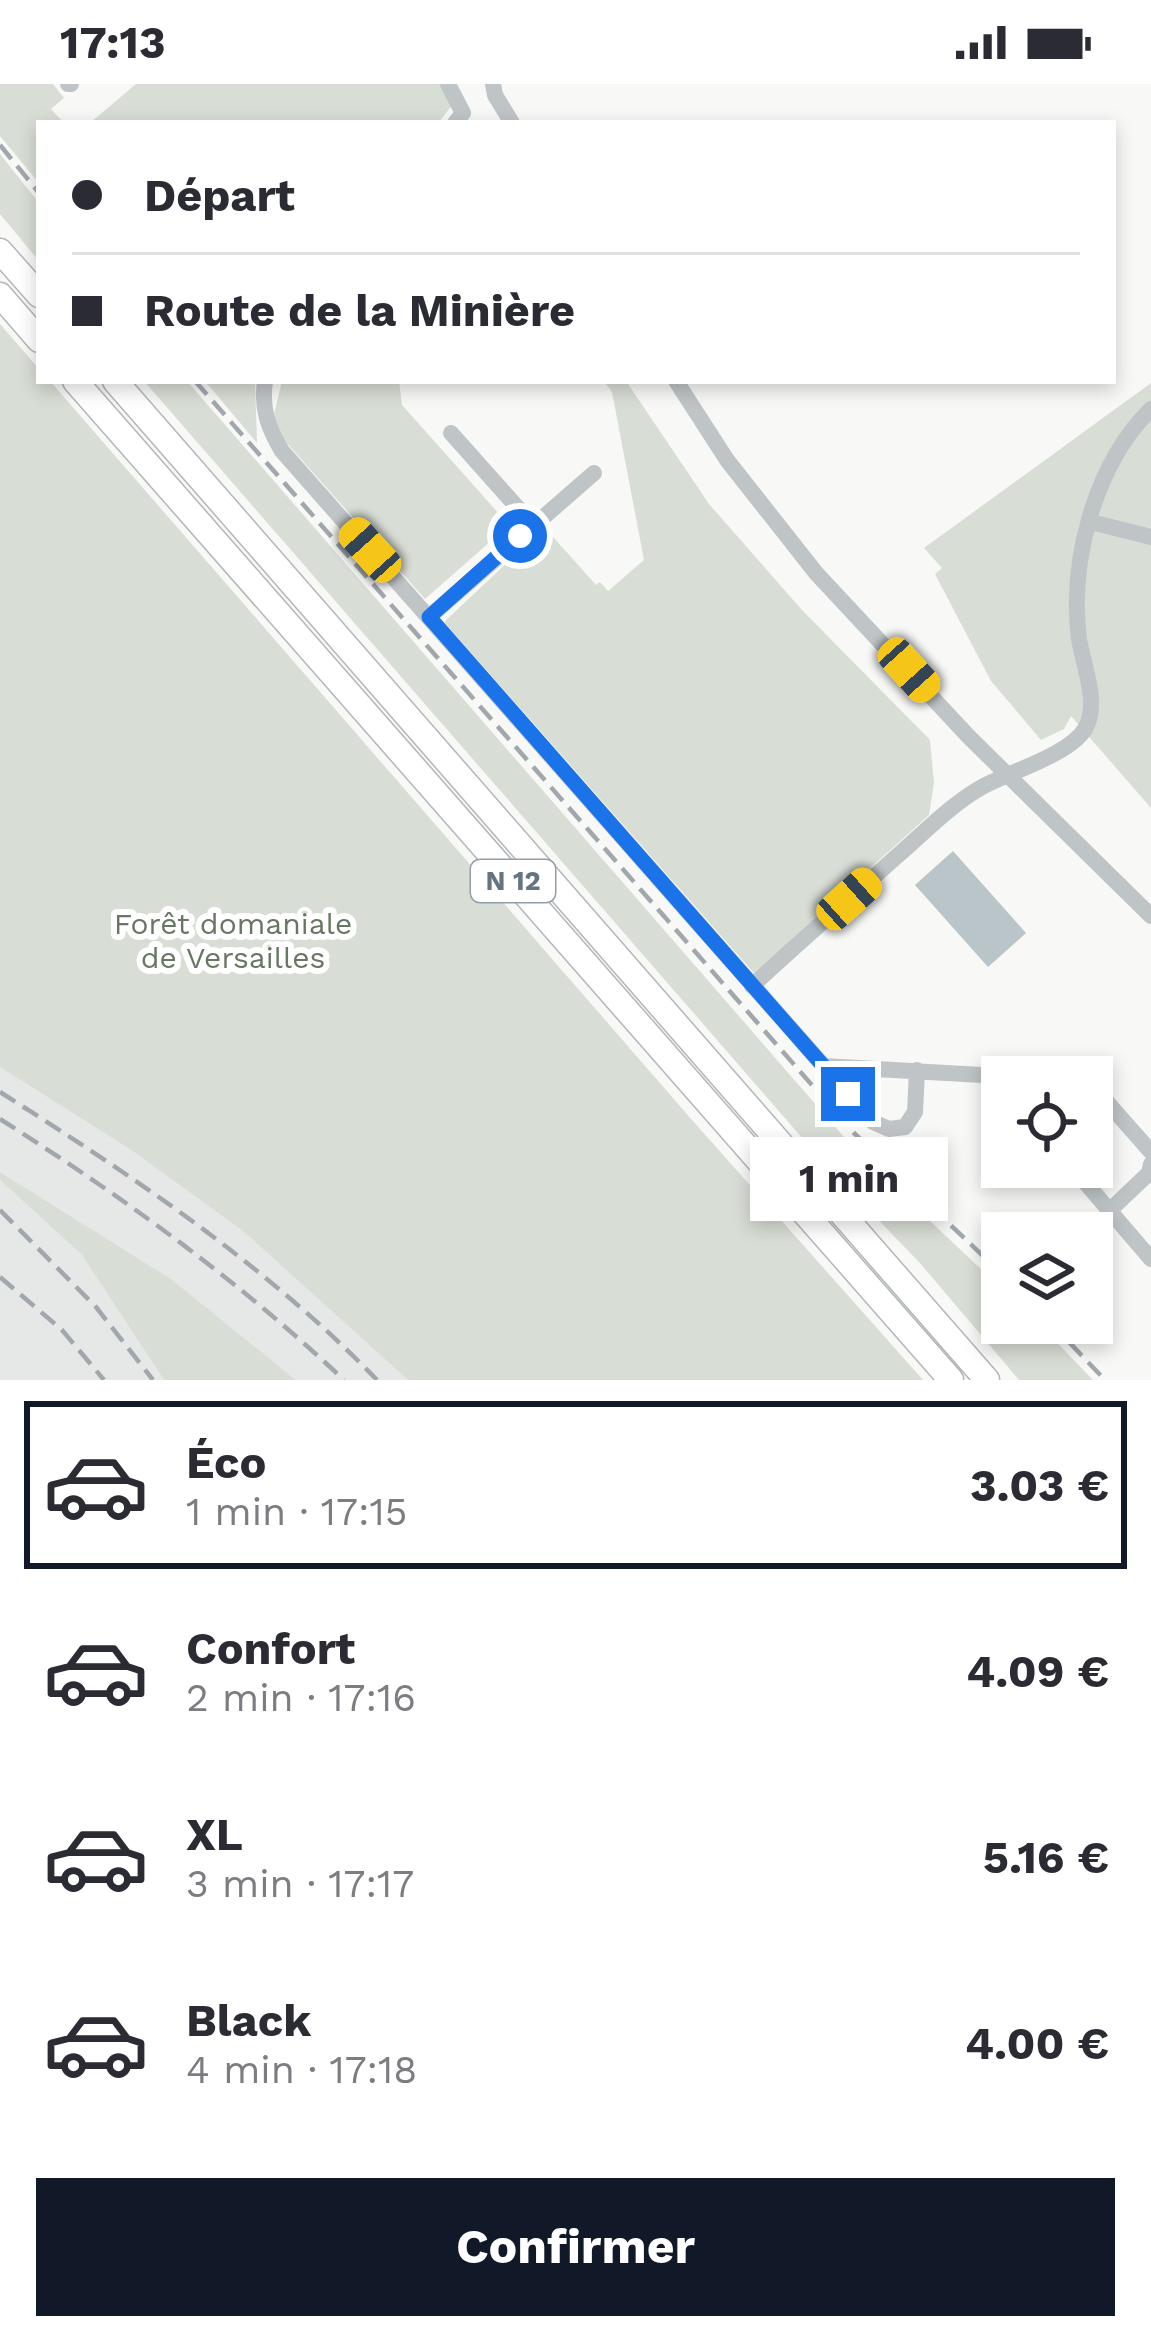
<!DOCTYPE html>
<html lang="fr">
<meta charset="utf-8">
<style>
:root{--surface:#fff;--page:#f7f7f7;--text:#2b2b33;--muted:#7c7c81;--line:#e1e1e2;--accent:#111827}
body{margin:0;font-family:"Work Sans",sans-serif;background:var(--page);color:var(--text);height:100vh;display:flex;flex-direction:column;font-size:45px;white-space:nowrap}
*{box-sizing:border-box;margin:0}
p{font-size:39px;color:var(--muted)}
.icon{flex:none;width:66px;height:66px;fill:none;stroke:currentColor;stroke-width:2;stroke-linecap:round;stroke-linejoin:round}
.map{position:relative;height:1296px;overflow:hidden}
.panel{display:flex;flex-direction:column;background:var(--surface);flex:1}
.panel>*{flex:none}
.hud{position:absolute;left:36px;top:36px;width:1080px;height:264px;border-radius:0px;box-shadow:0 6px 18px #0003;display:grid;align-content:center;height:264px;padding:0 36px;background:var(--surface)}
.fabs{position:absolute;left:981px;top:972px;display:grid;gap:24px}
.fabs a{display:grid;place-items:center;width:132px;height:132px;border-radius:0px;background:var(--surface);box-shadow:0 6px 18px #0003;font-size:60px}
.end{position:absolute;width:54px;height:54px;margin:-27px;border:15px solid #1a73e8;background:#fff;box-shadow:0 0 0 6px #fff}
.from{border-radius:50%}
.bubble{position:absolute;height:84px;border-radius:0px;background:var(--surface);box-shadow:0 6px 18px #0003;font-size:39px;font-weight:700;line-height:84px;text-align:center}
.car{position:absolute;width:36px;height:72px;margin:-36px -18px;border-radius:15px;box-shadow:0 0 9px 3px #0007;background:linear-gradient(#f5c518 24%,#345 0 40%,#f5c518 0 76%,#345 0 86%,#f5c518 0)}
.hud b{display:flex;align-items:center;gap:42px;height:114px;font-size:45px}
.hud b+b{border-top:3px solid var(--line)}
.hud i{width:30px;height:30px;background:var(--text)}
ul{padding:21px 0 0;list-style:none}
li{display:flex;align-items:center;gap:36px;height:168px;margin:0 24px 18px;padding:0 12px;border:6px solid transparent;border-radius:0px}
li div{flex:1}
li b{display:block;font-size:45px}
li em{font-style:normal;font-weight:700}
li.active{border-color:var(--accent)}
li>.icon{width:108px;height:108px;stroke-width:1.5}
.button{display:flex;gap:24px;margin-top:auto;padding:24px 36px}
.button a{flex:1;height:138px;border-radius:0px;background:var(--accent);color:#fff;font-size:48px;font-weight:700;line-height:138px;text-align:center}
.status{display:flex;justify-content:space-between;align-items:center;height:84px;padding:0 60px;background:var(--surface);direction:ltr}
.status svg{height:33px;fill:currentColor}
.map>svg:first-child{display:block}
</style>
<div class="status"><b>17:13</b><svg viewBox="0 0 49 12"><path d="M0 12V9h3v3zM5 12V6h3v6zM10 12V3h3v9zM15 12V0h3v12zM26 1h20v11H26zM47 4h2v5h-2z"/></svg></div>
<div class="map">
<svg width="1151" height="1296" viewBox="0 0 1151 1296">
<rect width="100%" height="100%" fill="#f8f8f6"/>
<!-- built -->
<path fill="#e6e7e7" d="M0 983 131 1066 243 1147 408 1296H296L171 1195 0 1088Z
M0 1096 82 1171 164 1296H0Z"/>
<!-- green -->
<path fill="#d8ddd5" d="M0 0H53L64 14 51 25 64 39H39V99L0 52Z
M136 0H440L453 20 438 39H90Z
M0 70 39 119V177L0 130Z
M0 240 39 285V297H50L692 1036 923 1296H408L243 1147 131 1066 0 983Z
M144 297H187L857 1068 1002 1205V1239H1038L1093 1296H1019L920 1179 831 1087Z
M205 297H255L257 359Z
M282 297H399L402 321 509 441 425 515 279 350 274 330Z
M604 297H626L709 420 802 526 930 656 934 699 929 731 754 889 444 538 527 460 535 468 553 453 596 501 600 498 608 507 644 476 612 308Z
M1151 299V724L1071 632 1064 645 1041 656 991 597 935 490 942 484 924 464Z
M0 1088 171 1195 296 1296H164L82 1171 0 1096Z"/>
<!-- water -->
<path fill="#b9c5c9" d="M953 767 1026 849 988 883 915 801Z"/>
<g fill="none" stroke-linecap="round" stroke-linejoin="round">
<defs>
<path id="highway" d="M0 167 39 211
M0 211 39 256
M75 297 951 1296
M115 297 987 1296"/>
</defs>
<!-- highway casing -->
<use href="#highway" stroke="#b3b7ba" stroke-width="27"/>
<!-- minor -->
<path stroke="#bfc4c7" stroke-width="16" d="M68 0H71
M448 0 463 29 455 39
M493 0 495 11 512 39
M265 297C261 324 268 344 282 367L873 1038 889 1045 905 1043 915 1028 917 986
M676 297 727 376 816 489 969 653 1151 832
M451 349 533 441
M1091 438 1151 453
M429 533 594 389
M752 902C799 858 848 816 896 773 923 750 950 721 982 703 1009 688 1069 671 1085 645 1100 620 1083 581 1079 555 1069 477 1095 380 1151 325
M823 982 1017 993
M1092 1001 1151 1068
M1072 1083 1151 1175
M1109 1127 1149 1089 1151 1080"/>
<!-- highway -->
<use href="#highway" stroke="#fff" stroke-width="24"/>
<!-- rail -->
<path stroke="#a1a8ad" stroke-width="4.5" stroke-dasharray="18 9" stroke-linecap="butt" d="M0 61 39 109
M195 297 854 1049 1002 1190
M0 1008C134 1093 266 1181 377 1296
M0 1035C123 1113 238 1196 344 1296
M0 1126 96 1223 153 1296
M0 1193 62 1246 104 1296
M1051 1239 1105 1296"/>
</g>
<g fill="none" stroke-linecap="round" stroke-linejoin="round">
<!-- route -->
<path stroke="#1a73e8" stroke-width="15" d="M520 452 429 533 848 1010"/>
</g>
<g text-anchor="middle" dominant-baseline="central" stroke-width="12" stroke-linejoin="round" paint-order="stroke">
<!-- shield labels -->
<rect fill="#fff" stroke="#939ea5" stroke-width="3" x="471" y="776" width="84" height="42" rx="9"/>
<g font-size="27" font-weight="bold" fill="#65747f">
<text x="513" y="797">N 12</text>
</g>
<!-- park labels -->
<g font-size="30" fill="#677763" stroke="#fff">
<text x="233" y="839">Forêt domaniale<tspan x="233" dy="34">de Versailles</tspan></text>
</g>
</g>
</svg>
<div class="fabs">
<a><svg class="icon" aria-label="locate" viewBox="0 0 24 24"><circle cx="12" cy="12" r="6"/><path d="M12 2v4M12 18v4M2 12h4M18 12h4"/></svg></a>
<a><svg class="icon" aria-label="layers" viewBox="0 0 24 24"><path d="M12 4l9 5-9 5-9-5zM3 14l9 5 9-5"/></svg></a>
</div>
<i class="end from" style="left:520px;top:452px"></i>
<i class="end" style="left:848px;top:1010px"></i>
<div class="bubble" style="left:750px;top:1053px;width:198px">1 min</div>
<i class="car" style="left:370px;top:466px;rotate:318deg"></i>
<i class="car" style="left:909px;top:586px;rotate:138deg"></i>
<i class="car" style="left:849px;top:815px;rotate:48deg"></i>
<div class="hud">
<b><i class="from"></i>Départ</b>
<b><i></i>Route de la Minière</b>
</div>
</div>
<section class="panel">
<ul>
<li class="active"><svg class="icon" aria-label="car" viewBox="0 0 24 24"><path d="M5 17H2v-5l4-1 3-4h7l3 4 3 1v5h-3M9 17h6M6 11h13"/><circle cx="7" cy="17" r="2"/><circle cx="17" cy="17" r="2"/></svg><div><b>Éco</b><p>1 min · 17:15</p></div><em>3.03 €</em></li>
<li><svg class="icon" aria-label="car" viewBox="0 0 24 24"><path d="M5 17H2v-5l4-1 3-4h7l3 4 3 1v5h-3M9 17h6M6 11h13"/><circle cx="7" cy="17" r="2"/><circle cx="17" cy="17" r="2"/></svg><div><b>Confort</b><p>2 min · 17:16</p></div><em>4.09 €</em></li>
<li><svg class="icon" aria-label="car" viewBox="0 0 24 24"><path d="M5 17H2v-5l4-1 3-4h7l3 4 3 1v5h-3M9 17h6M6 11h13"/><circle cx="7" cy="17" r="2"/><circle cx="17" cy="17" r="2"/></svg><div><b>XL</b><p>3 min · 17:17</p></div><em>5.16 €</em></li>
<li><svg class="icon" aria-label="car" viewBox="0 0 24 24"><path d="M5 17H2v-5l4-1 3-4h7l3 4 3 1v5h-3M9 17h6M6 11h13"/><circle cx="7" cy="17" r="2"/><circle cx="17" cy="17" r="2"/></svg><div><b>Black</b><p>4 min · 17:18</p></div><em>4.00 €</em></li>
</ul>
<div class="button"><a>Confirmer</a></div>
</section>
